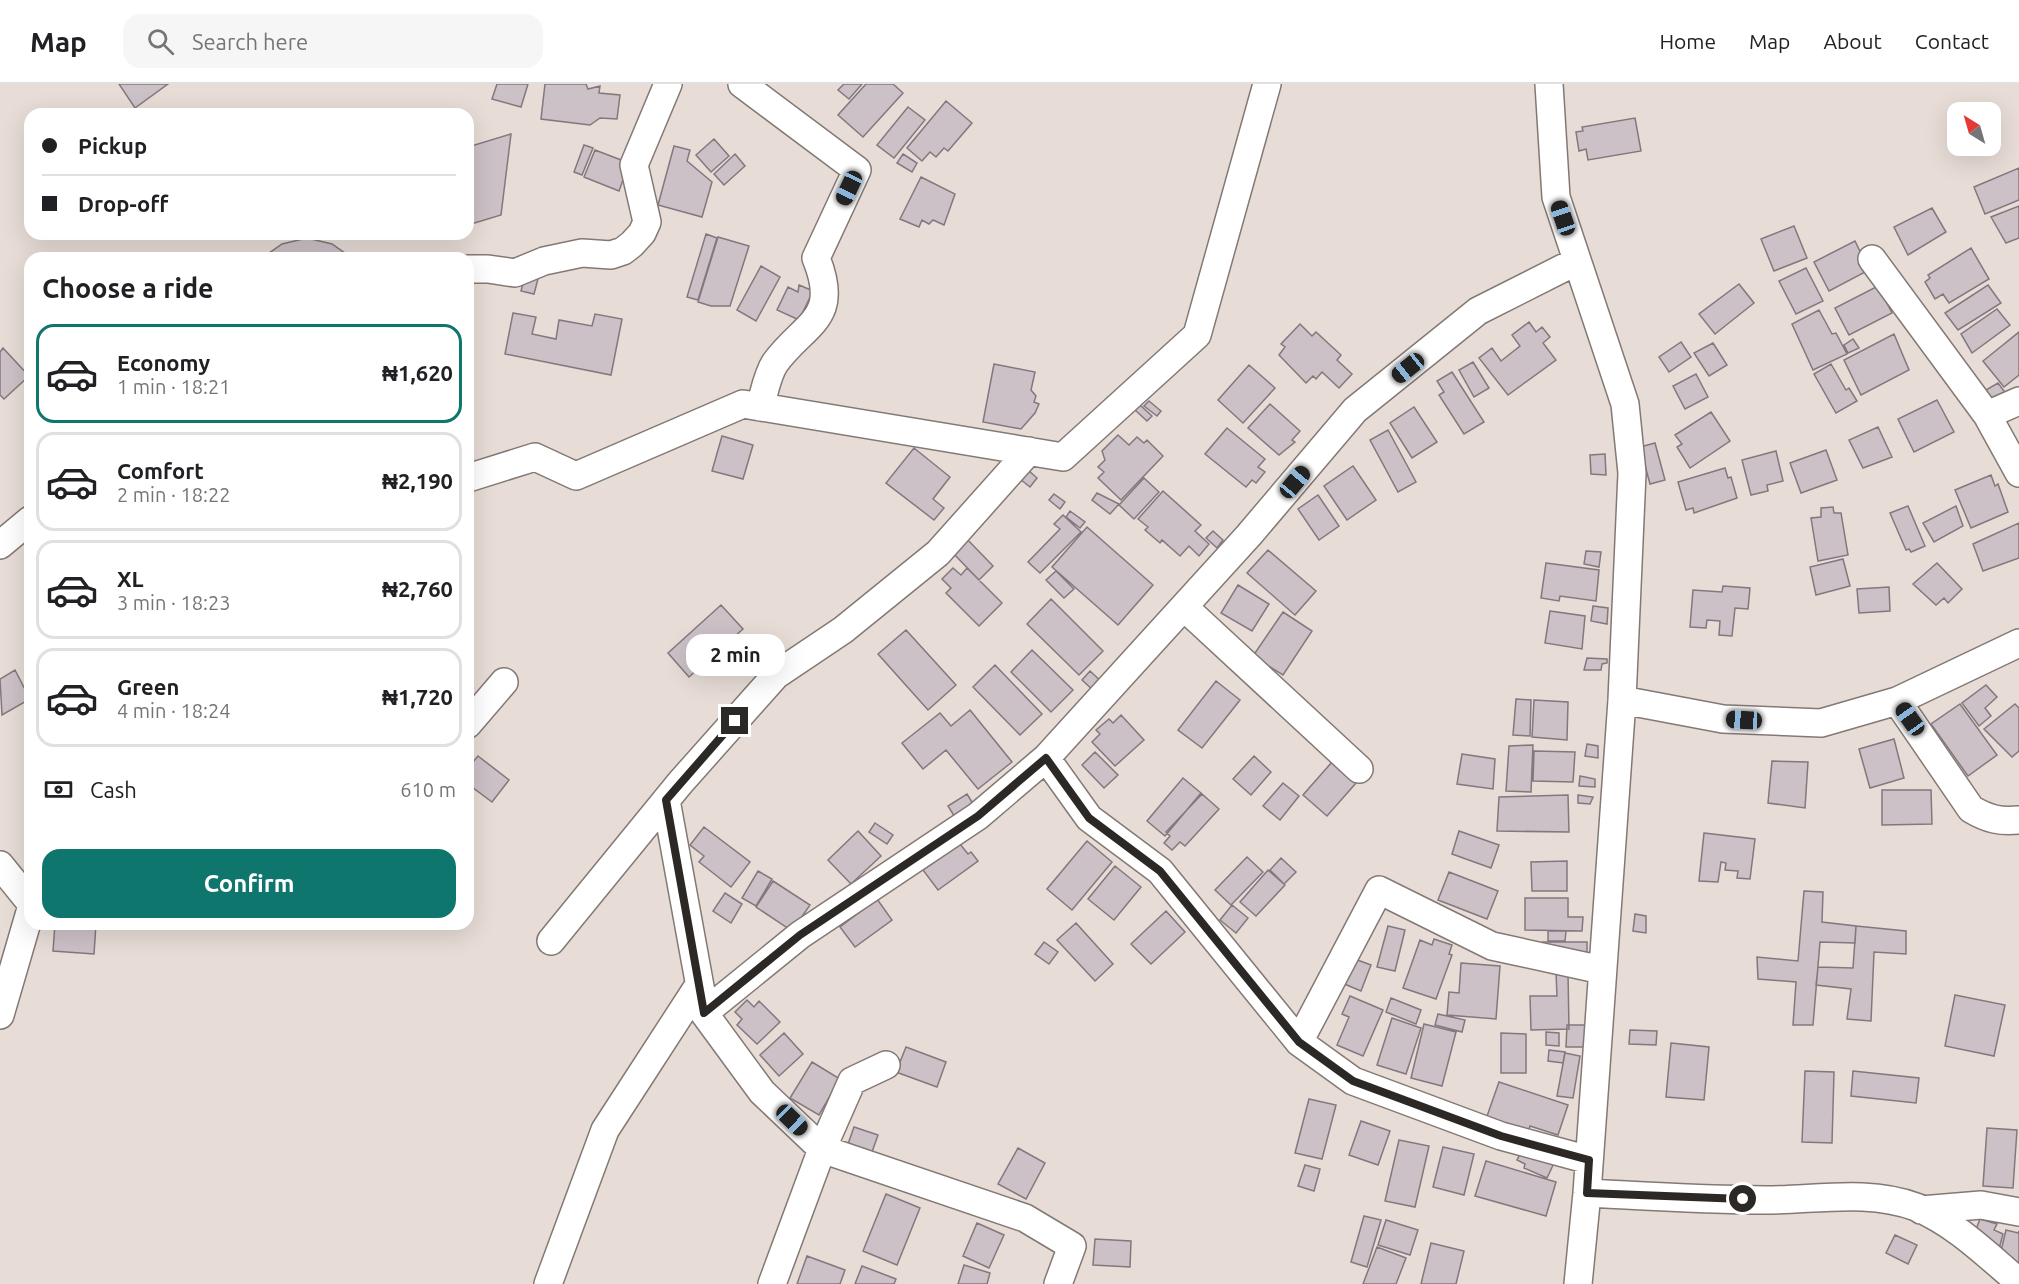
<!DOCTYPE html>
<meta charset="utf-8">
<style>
:root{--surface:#fff;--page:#f6f6f6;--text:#202124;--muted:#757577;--line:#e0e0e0;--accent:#0f766e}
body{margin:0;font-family:Ubuntu,sans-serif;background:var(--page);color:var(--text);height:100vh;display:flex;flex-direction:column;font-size:22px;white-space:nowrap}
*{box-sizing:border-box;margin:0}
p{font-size:20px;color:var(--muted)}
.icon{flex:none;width:33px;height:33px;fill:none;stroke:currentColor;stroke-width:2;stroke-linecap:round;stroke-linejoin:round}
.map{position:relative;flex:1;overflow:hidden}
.details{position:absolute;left:24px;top:168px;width:450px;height:678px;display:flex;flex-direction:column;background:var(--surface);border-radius:18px;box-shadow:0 6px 24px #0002}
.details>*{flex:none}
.guide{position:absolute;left:24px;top:24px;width:450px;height:132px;border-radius:18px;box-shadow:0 6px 24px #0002;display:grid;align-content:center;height:132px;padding:0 18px;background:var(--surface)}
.needle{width:39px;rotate:323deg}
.controls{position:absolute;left:1947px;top:18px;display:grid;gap:12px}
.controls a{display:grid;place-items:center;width:54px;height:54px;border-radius:12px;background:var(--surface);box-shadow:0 6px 24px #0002;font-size:30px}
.end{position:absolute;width:27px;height:27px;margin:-14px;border:8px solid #2c2825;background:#fff;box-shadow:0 0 0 3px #fff}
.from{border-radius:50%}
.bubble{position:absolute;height:42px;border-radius:18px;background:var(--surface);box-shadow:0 6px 24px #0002;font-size:20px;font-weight:700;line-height:42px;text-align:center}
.car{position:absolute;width:18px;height:36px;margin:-18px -9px;border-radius:8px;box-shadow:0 0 4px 2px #0007;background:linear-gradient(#222 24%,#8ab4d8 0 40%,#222 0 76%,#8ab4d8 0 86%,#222 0)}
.guide b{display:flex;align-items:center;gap:21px;height:57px;font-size:22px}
.guide b+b{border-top:2px solid var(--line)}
.guide i{width:15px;height:15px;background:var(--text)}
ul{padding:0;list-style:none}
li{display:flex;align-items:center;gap:18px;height:99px;margin:0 12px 9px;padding:0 6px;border:3px solid var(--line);border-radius:18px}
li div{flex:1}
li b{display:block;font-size:22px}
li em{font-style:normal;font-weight:700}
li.current{border-color:var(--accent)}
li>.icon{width:54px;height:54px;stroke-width:1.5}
h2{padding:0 18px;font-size:27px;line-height:72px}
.pay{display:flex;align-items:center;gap:15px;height:66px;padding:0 18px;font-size:22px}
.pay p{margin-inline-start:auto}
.action{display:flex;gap:12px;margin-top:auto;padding:12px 18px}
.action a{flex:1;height:69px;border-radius:18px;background:var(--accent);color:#fff;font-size:24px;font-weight:700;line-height:69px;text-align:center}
header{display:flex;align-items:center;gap:36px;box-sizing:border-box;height:84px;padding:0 30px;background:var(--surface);border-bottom:2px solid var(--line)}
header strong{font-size:28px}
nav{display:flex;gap:33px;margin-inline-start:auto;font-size:21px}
.search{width:420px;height:54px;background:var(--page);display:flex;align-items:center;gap:15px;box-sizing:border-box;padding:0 21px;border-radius:18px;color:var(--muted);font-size:22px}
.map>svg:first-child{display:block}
</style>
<header>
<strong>Map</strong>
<div class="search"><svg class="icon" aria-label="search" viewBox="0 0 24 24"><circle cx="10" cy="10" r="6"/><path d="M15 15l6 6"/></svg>Search here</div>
<nav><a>Home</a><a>Map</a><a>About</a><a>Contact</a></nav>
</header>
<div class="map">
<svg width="2019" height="1200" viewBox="0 0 2019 1200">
<rect width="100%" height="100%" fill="#e7dcd6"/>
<!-- building -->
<path fill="#ccc1c6" stroke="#82787d" stroke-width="1.5" d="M119 0H168L135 24Z
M497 0H528L521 23 492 15Z
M545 0H586L588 5 600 2 599 9 620 11 617 35 600 34 590 41 541 35Z
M844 0H862L849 15 838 6Z
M866 0H893L903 9 863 53 838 31Z
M946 17 972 39 948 67 944 64 936 73 930 68 922 77 907 64Z
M908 23 925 36 894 74 877 61Z
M1635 34 1641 67 1588 76 1586 65 1579 67 1576 48 1583 47 1582 43Z
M511 50 501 131 468 141V63Z
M714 55 729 72 711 88 696 71Z
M584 61 593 64 582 91 574 88Z
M674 62 690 66 687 77 712 98 702 133 658 121Z
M595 66 629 79 619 107 584 93Z
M735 70 745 82 724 101 714 90Z
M903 70 917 79 912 88 897 79Z
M2019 84V116L1985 130 1974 103Z
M921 93 955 110 944 141 933 136 929 140 922 136 919 143 900 135Z
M2019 122V154L2006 159 1991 133Z
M1932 124 1946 148 1908 171 1894 143Z
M1794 142 1807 174 1774 187 1761 155Z
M706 150 717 154 698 216 687 213Z
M718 153 749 162 730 222H711L698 218Z
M307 154 332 160 352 174H262L282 160Z
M1855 157 1869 186 1829 207 1814 178Z
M1971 164 1989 195 1949 219 1943 210 1935 215 1925 198 1930 194 1928 191Z
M761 182 780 193 756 237 737 226Z
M1806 184 1823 217 1796 230 1779 197Z
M526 188 539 191 534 210 521 207Z
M1739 200 1754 219 1715 250 1699 230Z
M799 201 813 207 799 236 777 226 788 203 798 208Z
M1988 201 2001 219 1958 246 1945 229Z
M1878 202 1892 229 1849 251 1835 224Z
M1997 225 2010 241 1972 269 1961 250Z
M1819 226 1832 250 1836 249 1847 270 1813 286 1792 240Z
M513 229 536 233 532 250 556 255 559 236 592 242 595 230 622 235 611 291 505 270Z
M1529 238 1536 248 1542 243 1550 253 1543 259 1556 276 1508 311 1479 274 1492 264 1501 277 1520 262 1512 251Z
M1300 240 1312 252 1316 248 1341 271 1337 276 1352 290 1339 304 1322 288 1316 295 1313 292 1306 299 1279 271 1285 263 1281 260Z
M2019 248V291L2004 303 1983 277Z
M1894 250 1909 286 1861 311 1844 276Z
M1853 255 1859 264 1848 269 1844 261Z
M1681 258 1691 273 1669 288 1659 273Z
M1713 259 1727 281 1709 292 1694 269Z
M3 264 29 292 4 315 0 311V268Z
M1473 278 1489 304 1474 313 1459 286Z
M994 280 1035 288 1031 306 1036 312 1034 318 1039 320 1035 329 1021 345 983 338Z
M1831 280 1846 306 1849 304 1857 317 1836 329 1814 290Z
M1249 281 1275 304 1243 339 1218 316Z
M1452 288 1484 338 1464 350 1439 311 1444 308 1437 297Z
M1696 290 1708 313 1685 325 1673 302Z
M1998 299 2010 315 1997 323 1986 306Z
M1937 316 1954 348 1914 368 1898 335Z
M1149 317 1161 327 1157 332 1144 322Z
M1270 320 1300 347 1292 356 1295 358 1279 371 1248 344Z
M1140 321 1152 332 1147 337 1135 326Z
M1414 323 1437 358 1412 374 1390 339Z
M1711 328 1730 357 1690 384 1677 363 1682 360 1675 351Z
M1878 343 1892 373 1863 384 1849 356Z
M1227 344 1265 375 1258 383 1265 388 1256 399 1252 396 1246 403 1205 370Z
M1388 346 1416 398 1398 408 1370 356Z
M1118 351 1129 361 1137 353 1144 359 1147 356 1163 372 1121 416 1098 394 1104 388 1098 383 1105 376 1102 367Z
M722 352 753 361 743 395 712 387Z
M1655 359 1665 396 1650 400 1640 363Z
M914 364 950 393 933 415 944 424 934 436 886 399Z
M1826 366 1837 396 1801 409 1790 379Z
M1776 367 1783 397 1767 401 1768 407 1751 411 1742 376Z
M1605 370 1606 391 1591 390 1590 371Z
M1353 382 1376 416 1347 436 1324 402Z
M1725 384 1728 394 1731 393 1737 414 1694 429 1693 424 1686 426 1678 398Z
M1028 386 1037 394 1030 403 1020 395Z
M1991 391 1995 402 1998 400 2008 428 1971 444 1955 406Z
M1144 394 1159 408 1134 435 1119 421Z
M1163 407 1201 441 1195 447 1209 460 1199 472 1189 462 1180 472 1162 456 1160 459 1145 446 1148 443 1138 435Z
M1097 409 1119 420 1110 430 1092 416Z
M1054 410 1065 418 1060 425 1049 416Z
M1318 411 1339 442 1319 456 1298 425Z
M1908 422 1925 462 1911 468 1909 465 1906 466 1890 429Z
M1956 422 1963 442 1934 458 1923 439Z
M1833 423 1834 429H1841L1848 471 1818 477 1811 434 1821 433V424Z
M1070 427 1085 438 1080 444 1066 433Z
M1063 431 1081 448 1040 489 1028 478 1060 445 1054 440Z
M2019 439V474L1983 487 1973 460Z
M1087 443 1153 501 1118 541 1052 483Z
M1213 447 1223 456 1217 464 1206 454Z
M965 453 993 482 979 496 951 467Z
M1268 466 1316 507 1295 531 1247 489Z
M1586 467 1601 468 1599 483 1584 480Z
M1843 475 1850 502 1816 511 1810 483Z
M1546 479 1599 486 1596 517 1560 512 1559 517 1541 514Z
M1937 479 1962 505 1948 519 1944 514 1936 521 1913 500Z
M953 484 961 491 967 484 1002 519 979 542 946 509 951 504 942 495Z
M1056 487 1074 505 1064 514 1046 496Z
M1238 501 1269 520 1252 547 1221 529Z
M1723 502 1750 504 1748 525 1735 524 1732 552 1719 551 1720 537 1707 536 1706 544 1690 543 1693 506 1722 508Z
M1889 503 1890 527 1859 529 1857 505Z
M1051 515 1103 567 1079 591 1027 540Z
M721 521 743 545 689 593 668 569Z
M1593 522 1608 524 1607 540 1591 537Z
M1550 527 1585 532 1582 565 1545 559Z
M1283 528 1312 547 1283 591 1253 572Z
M906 546 956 601 928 626 878 570Z
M1032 566 1073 606 1051 628 1011 588Z
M1587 574 1607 575V579L1602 580 1601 586H1584Z
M995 581 1042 630 1020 651 973 603Z
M15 586 30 615 2 631 0 595Z
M1090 587 1104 600 1096 609 1082 596Z
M1216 597 1240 616 1202 664 1178 646Z
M1986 601 1997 613 1985 624 1991 632 1979 642 1962 619Z
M1516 615 1531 616 1530 652 1513 651Z
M1534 616 1568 618 1567 656 1532 653Z
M1960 620 1997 671 1968 692 1931 640Z
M2015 620 2019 624V667L2012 673 1984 645Z
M970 626 1012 678 978 705 946 666 923 685 902 659 940 629 951 642Z
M1121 631 1144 656 1115 682 1092 658 1100 650 1096 646 1109 635 1113 639Z
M1894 655 1904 694 1870 704 1859 665Z
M1587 660 1598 662V674L1585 672Z
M1533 661 1531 708 1506 707 1509 662Z
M1534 667 1575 668 1573 698 1533 697Z
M1095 668 1118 691 1104 704 1082 681Z
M1462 670 1495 675 1493 705 1457 700Z
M478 672 509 696 492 718 468 700V684Z
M1254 672 1271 688 1251 711 1233 695Z
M1772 677 1808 678 1805 724 1768 719Z
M1332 678 1356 699 1327 732 1303 711Z
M1580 692 1595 695V703L1579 702Z
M1183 694 1201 709 1165 752 1147 737Z
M1283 699 1299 712 1280 736 1263 722Z
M1882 706H1931L1932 740 1882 741Z
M967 710 975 723 956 735 948 722Z
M1202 710 1219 725 1185 762 1180 758 1172 766 1164 759 1170 752 1166 748Z
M1568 711 1569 748 1497 747 1499 713Z
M1578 711 1593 713 1590 720 1578 719Z
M875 739 893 751 887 760 869 748Z
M704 743 750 778 731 803 699 778 704 772 690 761Z
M858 747 881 772 851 800 828 776Z
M1459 747 1499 761 1491 784 1452 770Z
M1704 749 1755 755 1750 795 1737 794 1738 787 1725 786 1726 779 1721 778 1718 798 1699 797Z
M1087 757 1112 778 1072 826 1047 805Z
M960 760 968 770 971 768 978 777 938 806 923 786Z
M1247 773 1263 788 1231 821 1215 806Z
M1281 774 1296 788 1284 800 1270 786Z
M1567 777V807H1532L1531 778Z
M1115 782 1141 803 1114 836 1088 815Z
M1268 786 1285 801 1256 832 1240 818Z
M758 787 772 795 756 822 742 814Z
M1449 788 1498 807 1487 835 1438 816Z
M773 797 810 821 792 847 756 823Z
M1804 807 1823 808 1822 838 1856 842 1855 859 1820 858 1813 941H1793L1796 898 1758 895 1757 873 1798 877Z
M725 809 742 820 731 839 713 827Z
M1525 814H1568V833H1583L1582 847 1525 846Z
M877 815 892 836 855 863 840 843Z
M1232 821 1248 834 1236 849 1220 836Z
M1166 827 1185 848 1151 880 1131 860Z
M1635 830 1646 832V849L1633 847Z
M1076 839 1113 880 1095 897 1057 856Z
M55 840H96L94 870 53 867Z
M1388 842 1405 846 1395 887 1377 883Z
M1856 842 1906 847V870L1874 868 1871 937 1847 935 1851 905 1816 901 1818 883 1853 884Z
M1548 847H1566L1565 857H1548Z
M1434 855 1452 861 1449 870 1452 871 1436 915 1403 904 1420 856 1432 861Z
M1044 858 1058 868 1049 880 1035 870Z
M1543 858H1587V869H1543Z
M1352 874 1371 881 1361 907 1342 899Z
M1461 879 1500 882 1496 935 1447 931 1449 908 1459 909Z
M1556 889H1568L1569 945 1531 946 1530 912H1557Z
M1955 911 2005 921 1994 972 1945 962Z
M1350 912 1383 926 1363 972 1337 961 1349 933 1342 930Z
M1391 914 1421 926 1416 940 1386 928Z
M747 916 754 923 759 917 780 938 757 960 737 941 742 935 735 928Z
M1438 930 1465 936 1462 948 1435 941Z
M1392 934 1421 944 1406 990 1377 981Z
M1424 940 1456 948 1442 1002 1411 994Z
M1567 941H1585V963H1566Z
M1630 946 1657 947 1656 961 1629 960Z
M1546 948 1559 949V962L1546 961Z
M784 949 803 970 779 992 760 971Z
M1501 949 1526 950V989H1501Z
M1671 959 1709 963 1704 1016 1666 1013Z
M906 963 946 978 937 1003 896 988Z
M1549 966 1565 968 1563 979 1548 977Z
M1565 969 1580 972 1573 1014 1557 1012Z
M812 978 840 995 819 1031 790 1014Z
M1805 987 1834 988 1832 1059 1802 1058Z
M1853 987 1919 994 1916 1019 1851 1012Z
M1499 998 1568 1021 1558 1051 1530 1042 1528 1049 1486 1035Z
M1309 1015 1336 1021 1322 1075 1295 1069Z
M1361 1037 1390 1047 1378 1081 1349 1071Z
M854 1043 878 1051 872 1068 848 1060Z
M1987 1044 2017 1046 2013 1104 1983 1102Z
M1399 1056 1429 1062 1415 1123 1385 1117Z
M1443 1063 1474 1070 1464 1111 1433 1103Z
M1018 1064 1045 1079 1026 1115 998 1100Z
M1523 1064 1555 1077 1547 1094 1524 1084 1525 1080 1517 1076Z
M1486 1077 1556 1098 1546 1132 1475 1112Z
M1305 1081 1320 1085 1314 1107 1298 1102Z
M886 1110 920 1124 897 1181 863 1167Z
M1364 1132 1381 1136 1367 1183 1351 1178Z
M1980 1135 1997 1140 1994 1146 2003 1150 1999 1165 1975 1148Z
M1386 1136 1418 1146 1410 1171 1378 1161Z
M977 1139 1004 1151 989 1184 963 1172Z
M2006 1146 2018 1149 2019 1147V1180L2012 1178 2013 1174 2000 1171Z
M1895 1151 1917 1161 1908 1180 1886 1169Z
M1095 1155 1131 1157 1130 1183 1093 1181Z
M1431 1159 1464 1167 1456 1200H1421Z
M1377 1163 1406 1174 1396 1200H1363Z
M807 1172 845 1186 840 1200H797Z
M964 1181 990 1189 987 1200H958Z
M862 1182 896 1195 894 1200H855Z"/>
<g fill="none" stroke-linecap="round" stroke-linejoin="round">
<defs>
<path id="minor" d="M742 0 857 86 816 174C841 236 805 238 775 279 767 291 764 310 760 323
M1549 0 1556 113 1625 320 1632 389 1622 616 1587 1109 1578 1200
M1872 175 1987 331 2019 389
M1577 177 1478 227 1355 326 1249 451 1046 674 1089 734 1160 787 1299 958 1353 997 1501 1052 1589 1076
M468 185H488L515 189 544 177 582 169 611 171 623 167 632 160 642 149 647 138 634 81 668 0
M1987 331 2019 317
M468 394 535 373 576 392 743 320 1063 373 1197 251 1267 0
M0 461 30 436
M1184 523 1359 685
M1622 616 1723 635 1821 639 1897 617 2019 559
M1897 617 1971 725C1988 735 2000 738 2019 736
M468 640 504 598
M1046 674 978 732 800 851 704 929 762 1008 822 1065 1025 1134 1072 1162 1058 1200
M666 716 703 919
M0 781 30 818
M551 857 680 699 776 591 843 546 938 469 1029 367
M0 931 30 828
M1299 958 1379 806 1492 862 1602 886
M1587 1109C1646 1112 1706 1116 1766 1116 1815 1116 1869 1105 1916 1123 1955 1139 1987 1171 2019 1198
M1921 1126 1981 1121 2019 1128
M548 1200 605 1046 699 901
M772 1200 822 1065 852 997 886 981"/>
</defs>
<!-- minor casing -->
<use href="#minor" stroke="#837974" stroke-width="30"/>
<!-- minor -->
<use href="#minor" stroke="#fff" stroke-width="27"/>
</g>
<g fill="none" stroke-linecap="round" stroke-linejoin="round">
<!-- route -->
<path stroke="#2c2825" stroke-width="8" d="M735 637 666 716 704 929 800 851 978 732 1046 674 1089 734 1160 787 1299 958 1353 997 1501 1052 1589 1076 1587 1109 1743 1115"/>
</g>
</svg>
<div class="controls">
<a><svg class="needle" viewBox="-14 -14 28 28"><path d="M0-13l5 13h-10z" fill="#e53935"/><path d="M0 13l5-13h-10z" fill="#757577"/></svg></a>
</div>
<i class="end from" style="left:1743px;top:1115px"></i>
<i class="end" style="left:735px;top:637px"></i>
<div class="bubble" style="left:686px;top:550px;width:99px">2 min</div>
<i class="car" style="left:849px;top:104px;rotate:205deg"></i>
<i class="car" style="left:1563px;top:134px;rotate:341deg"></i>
<i class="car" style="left:1408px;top:284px;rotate:231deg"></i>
<i class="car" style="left:1295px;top:398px;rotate:40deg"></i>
<i class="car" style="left:1910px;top:635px;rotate:325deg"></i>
<i class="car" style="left:1744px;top:636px;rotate:273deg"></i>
<i class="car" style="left:792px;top:1036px;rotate:134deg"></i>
<div class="guide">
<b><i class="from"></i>Pickup</b>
<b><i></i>Drop-off</b>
</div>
<section class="details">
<h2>Choose a ride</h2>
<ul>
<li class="current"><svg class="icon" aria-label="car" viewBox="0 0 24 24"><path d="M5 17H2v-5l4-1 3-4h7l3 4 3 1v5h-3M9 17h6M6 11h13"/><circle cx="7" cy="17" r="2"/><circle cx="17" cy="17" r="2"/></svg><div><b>Economy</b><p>1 min · 18:21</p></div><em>₦1,620</em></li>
<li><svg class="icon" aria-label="car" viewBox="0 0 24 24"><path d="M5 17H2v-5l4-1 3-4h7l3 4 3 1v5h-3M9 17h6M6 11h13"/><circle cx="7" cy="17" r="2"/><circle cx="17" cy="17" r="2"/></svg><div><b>Comfort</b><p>2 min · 18:22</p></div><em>₦2,190</em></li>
<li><svg class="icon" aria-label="car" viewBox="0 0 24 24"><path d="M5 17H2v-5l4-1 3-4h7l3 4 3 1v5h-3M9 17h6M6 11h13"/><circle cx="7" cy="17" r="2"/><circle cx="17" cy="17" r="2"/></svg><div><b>XL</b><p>3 min · 18:23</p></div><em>₦2,760</em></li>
<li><svg class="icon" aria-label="car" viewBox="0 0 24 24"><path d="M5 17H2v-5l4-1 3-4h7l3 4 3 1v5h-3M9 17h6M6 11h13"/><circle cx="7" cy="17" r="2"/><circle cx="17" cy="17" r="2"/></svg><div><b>Green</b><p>4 min · 18:24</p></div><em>₦1,720</em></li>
</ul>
<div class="pay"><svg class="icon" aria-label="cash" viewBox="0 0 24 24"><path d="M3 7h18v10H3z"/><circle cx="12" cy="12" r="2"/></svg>Cash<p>610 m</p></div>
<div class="action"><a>Confirm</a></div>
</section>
</div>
